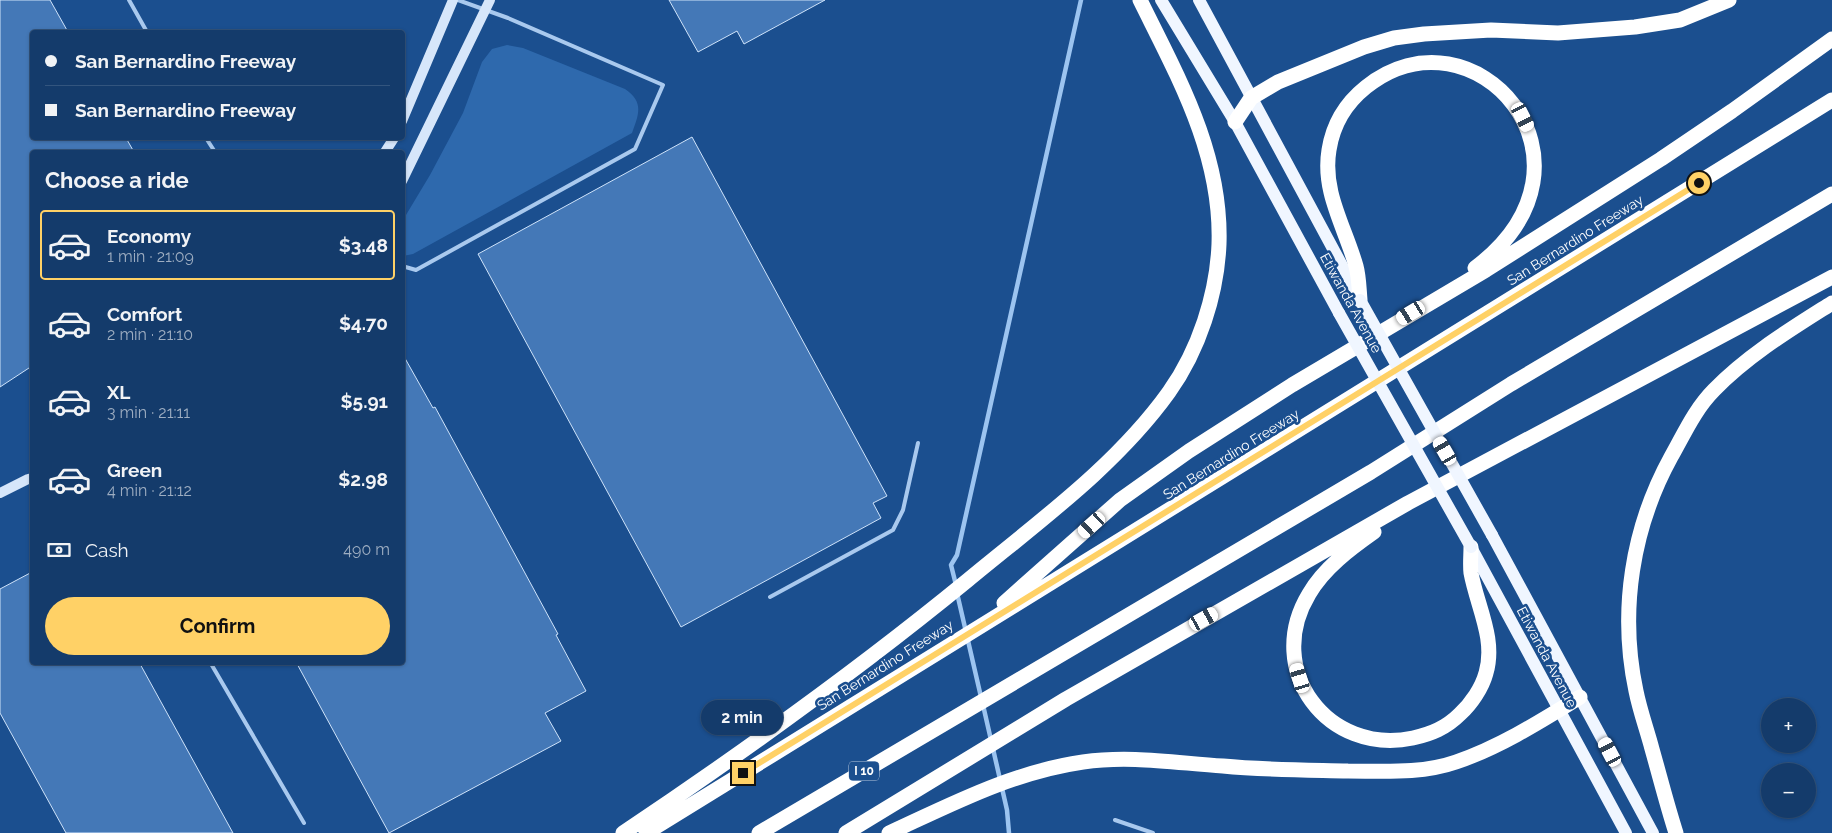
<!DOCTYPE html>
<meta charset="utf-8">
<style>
:root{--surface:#143b6b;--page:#214673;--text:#f1f3f6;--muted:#9dadc1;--line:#33557e;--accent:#ffd166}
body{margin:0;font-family:Raleway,sans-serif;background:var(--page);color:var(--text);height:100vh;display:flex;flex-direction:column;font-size:19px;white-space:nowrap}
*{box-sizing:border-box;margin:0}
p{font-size:16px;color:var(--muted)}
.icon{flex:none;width:28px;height:28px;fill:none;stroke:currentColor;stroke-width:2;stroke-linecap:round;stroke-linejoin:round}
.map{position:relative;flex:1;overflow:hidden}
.sheet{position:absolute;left:30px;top:150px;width:375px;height:515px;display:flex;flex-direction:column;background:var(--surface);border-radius:5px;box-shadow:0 1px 4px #0004,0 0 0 1px var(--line)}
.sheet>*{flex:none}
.banner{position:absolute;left:30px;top:30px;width:375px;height:110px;border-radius:5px;box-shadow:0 1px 4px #0004,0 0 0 1px var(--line);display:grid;align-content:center;height:110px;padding:0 15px;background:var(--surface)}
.fabs{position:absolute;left:1761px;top:698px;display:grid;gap:10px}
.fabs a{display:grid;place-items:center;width:55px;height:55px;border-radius:50%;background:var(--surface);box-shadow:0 1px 4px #0004,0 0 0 1px var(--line);font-size:25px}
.end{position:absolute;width:22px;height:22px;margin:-11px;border:6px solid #ffd166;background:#111;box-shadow:0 0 0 2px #111}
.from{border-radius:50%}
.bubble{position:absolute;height:35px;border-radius:18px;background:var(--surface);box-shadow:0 1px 4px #0004,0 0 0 1px var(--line);font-size:16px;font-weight:700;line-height:35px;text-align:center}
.car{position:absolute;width:15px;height:30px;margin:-15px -8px;border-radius:6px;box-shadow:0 0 4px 1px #0007;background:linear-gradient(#fff 24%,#345 0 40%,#fff 0 76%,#345 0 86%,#fff 0)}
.banner b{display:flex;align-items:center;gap:18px;height:48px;font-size:19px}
.banner b+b{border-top:1px solid var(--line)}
.banner i{width:12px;height:12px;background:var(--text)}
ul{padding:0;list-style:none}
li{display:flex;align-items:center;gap:15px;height:70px;margin:0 10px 8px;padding:0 5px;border:2px solid transparent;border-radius:5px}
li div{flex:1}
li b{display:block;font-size:19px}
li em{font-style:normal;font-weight:700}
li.active{border-color:var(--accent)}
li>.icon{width:45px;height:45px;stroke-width:1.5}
h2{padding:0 15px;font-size:22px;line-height:60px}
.pay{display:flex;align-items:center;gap:12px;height:55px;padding:0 15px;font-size:19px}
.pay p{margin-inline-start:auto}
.action{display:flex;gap:10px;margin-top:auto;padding:10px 15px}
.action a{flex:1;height:58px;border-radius:30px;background:var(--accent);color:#111;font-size:20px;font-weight:700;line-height:58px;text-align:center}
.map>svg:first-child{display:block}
</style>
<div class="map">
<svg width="1832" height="833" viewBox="0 0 1832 833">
<rect width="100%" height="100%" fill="#1b4f8f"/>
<!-- green -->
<path fill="#2e69ad" d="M507 45 523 48 625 89C644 102 639 114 632 133L413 254 403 256V220L430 175 463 113 482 62 492 49Z"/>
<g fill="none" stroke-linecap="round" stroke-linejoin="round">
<!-- stream -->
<path stroke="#9cc4f0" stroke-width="4.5" d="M956 585 951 565 957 555 1081 0
M957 593 981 697
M983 705 1007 810 1009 833"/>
</g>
<!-- building -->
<path fill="#4478b7" stroke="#cfe3fa" d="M0 0H50L68 32H32V138H126L134 152H32V366L0 387Z
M669 0H825L744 44 737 31 698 52Z
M692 137 887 496 873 503 881 518 681 627 478 254Z
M402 353 433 408 435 407 558 634 556 635 586 691 545 713 561 741 389 833 296 662H402Z
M32 572V662H139L233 833H66L0 713V589Z"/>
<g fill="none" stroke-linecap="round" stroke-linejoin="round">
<!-- service -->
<path stroke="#a9c9ee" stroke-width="4" d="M129 0 147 32
M206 138 215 152
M402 266 416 270 635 149 663 85 508 18 458 0
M770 597 893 530 903 510 918 443
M210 662 304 823
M1115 820 1153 833"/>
<!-- secondary -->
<path stroke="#d6e6fa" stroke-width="10" d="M402 121 453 0
M385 152 394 138
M402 181 490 0
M0 493 28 479 32 478"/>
<!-- primary -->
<path stroke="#f0f6ff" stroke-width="12" d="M1161 0 1235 122 1339 313
M1199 0 1359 297
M1492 535 1653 833
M1471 547 1626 833"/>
<!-- motorway -->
<path stroke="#fff" stroke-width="15" d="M1235 122 1251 98 1278 82 1364 47 1394 38 1424 34 1491 30 1558 33 1635 27 1680 20 1729 0
M1360 300C1359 289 1359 277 1356 266 1345 227 1322 192 1329 150 1333 124 1346 103 1366 87 1473 1 1617 161 1475 268
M1374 532C1350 549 1324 568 1309 594 1263 670 1328 756 1413 738 1431 734 1446 728 1460 714 1471 704 1482 688 1486 673 1496 639 1477 606 1471 573 1470 565 1471 555 1471 547
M1004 603 1120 500 1189 451 1292 385 1486 270 1661 159 1732 111 1832 39
M623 833C741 754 858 670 968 580 1038 522 1116 466 1169 392 1199 350 1217 294 1219 244 1222 154 1178 77 1140 0
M646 833 1832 100
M759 833 1371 472 1511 384 1832 194
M846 833 1066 699 1408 503 1832 277
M889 833C952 804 1013 772 1083 762 1130 755 1176 763 1223 766 1264 770 1306 770 1348 771 1383 771 1422 774 1456 762 1500 747 1541 721 1580 697
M1676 833C1667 805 1660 777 1652 749 1647 730 1640 711 1636 691 1619 611 1632 528 1671 457 1684 434 1695 409 1714 390 1748 355 1791 329 1832 303"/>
<!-- primary-bridge -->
<path stroke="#f0f6ff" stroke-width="12" d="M1360 300 1492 535
M1339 313 1471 547"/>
</g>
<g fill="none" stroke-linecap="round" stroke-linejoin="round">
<!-- route -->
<path stroke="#ffd166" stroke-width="6" d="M743 773 1699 183"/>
</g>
<g text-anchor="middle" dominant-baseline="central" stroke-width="5" stroke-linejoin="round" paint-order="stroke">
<!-- shield labels -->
<rect fill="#1b4f8f" stroke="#bbcadd" stroke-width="1" x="849" y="761.5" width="30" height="19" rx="4"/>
<g font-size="12" font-weight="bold" fill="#fff">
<text x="864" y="771">I 10</text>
</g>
<!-- street labels -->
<g font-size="14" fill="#fff" stroke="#1b4f8f">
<text transform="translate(1575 240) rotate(-32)">San Bernardino Freeway</text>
<text transform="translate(1351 303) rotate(61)">Etiwanda Avenue</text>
<text transform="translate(1231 454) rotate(-32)">San Bernardino Freeway</text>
<text transform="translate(1547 657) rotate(62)">Etiwanda Avenue</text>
<text transform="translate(885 665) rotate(-32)">San Bernardino Freeway</text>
</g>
</g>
</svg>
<div class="fabs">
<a>+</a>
<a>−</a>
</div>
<i class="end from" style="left:1699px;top:183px"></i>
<i class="end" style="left:743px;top:773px"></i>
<div class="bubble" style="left:701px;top:700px;width:82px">2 min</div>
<i class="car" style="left:1523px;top:117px;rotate:153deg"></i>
<i class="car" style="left:1411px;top:313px;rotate:239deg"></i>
<i class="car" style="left:1445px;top:451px;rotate:330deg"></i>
<i class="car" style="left:1092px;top:525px;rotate:228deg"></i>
<i class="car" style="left:1204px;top:619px;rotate:61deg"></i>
<i class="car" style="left:1300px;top:678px;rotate:343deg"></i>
<i class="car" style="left:1610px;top:752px;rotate:332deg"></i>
<div class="banner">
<b><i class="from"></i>San Bernardino Freeway</b>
<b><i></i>San Bernardino Freeway</b>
</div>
<section class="sheet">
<h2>Choose a ride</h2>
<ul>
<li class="active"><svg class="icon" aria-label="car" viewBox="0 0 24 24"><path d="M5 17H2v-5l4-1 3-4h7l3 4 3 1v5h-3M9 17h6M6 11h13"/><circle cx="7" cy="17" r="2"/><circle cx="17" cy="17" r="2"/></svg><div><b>Economy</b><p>1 min · 21:09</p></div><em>$3.48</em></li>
<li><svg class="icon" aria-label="car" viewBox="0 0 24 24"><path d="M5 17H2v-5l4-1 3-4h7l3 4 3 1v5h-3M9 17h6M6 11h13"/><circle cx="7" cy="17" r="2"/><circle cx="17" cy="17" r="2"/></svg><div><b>Comfort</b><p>2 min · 21:10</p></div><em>$4.70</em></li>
<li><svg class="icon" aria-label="car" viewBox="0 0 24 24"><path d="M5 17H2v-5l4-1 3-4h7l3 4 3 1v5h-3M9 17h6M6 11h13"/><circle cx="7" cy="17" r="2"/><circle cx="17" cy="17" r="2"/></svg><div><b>XL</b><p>3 min · 21:11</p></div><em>$5.91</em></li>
<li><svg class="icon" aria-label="car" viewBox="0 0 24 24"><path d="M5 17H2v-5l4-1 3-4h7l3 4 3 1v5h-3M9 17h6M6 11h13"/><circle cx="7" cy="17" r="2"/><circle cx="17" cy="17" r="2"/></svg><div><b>Green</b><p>4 min · 21:12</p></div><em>$2.98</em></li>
</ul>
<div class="pay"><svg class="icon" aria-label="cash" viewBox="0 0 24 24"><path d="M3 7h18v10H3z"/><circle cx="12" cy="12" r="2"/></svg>Cash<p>490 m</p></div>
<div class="action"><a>Confirm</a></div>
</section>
</div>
